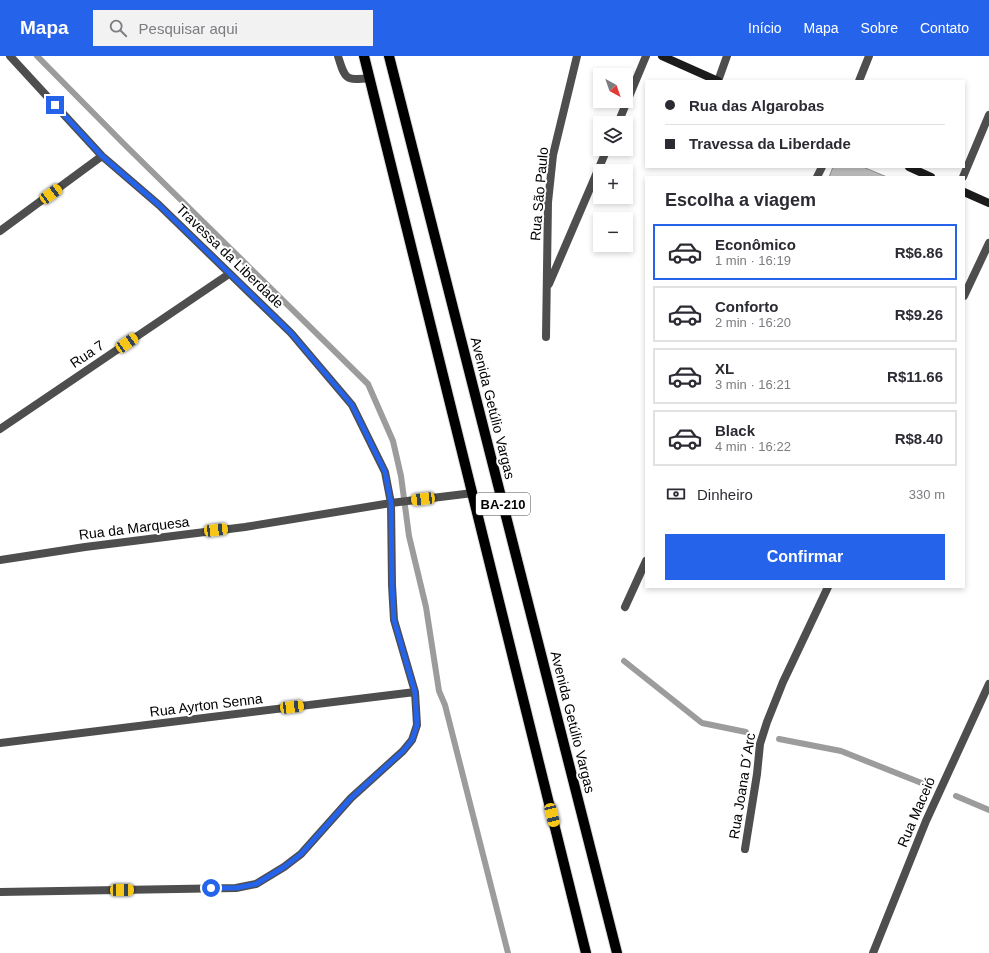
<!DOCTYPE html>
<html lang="pt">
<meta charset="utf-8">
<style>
:root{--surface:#fff;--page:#f2f2f3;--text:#2b2b33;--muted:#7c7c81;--line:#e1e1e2;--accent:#2563eb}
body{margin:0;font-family:Helvetica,sans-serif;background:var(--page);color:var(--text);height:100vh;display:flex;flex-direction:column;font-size:15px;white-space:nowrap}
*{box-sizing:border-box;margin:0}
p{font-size:13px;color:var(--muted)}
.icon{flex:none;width:22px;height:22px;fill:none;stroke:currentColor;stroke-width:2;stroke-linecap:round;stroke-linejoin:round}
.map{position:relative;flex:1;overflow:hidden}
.drawer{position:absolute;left:645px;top:120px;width:320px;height:412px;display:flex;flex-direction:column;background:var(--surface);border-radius:0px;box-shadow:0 2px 6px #0003}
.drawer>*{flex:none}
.top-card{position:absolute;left:645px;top:24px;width:320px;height:88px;border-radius:0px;box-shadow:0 2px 6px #0003;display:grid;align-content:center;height:88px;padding:0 20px;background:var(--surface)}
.needle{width:26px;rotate:140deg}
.controls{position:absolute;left:593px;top:12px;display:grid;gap:8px}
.controls a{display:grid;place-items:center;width:40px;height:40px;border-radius:0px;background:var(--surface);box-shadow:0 2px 6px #0003;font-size:20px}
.end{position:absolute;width:18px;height:18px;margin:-9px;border:5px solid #2563eb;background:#fff;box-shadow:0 0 0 2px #fff}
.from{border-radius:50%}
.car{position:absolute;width:12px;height:24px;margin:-12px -6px;border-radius:5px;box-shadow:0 0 3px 1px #0007;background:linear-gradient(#f5c518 24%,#345 0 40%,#f5c518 0 76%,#345 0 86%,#f5c518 0)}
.top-card b{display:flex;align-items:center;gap:14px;height:38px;font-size:15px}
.top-card b+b{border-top:1px solid var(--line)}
.top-card i{width:10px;height:10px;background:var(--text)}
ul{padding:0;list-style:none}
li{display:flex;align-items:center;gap:12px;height:56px;margin:0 8px 6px;padding:0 12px;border:2px solid var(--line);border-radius:0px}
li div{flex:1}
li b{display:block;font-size:15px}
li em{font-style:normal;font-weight:700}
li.active{border-color:var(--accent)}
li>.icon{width:36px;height:36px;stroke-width:1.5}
h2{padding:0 20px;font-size:18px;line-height:48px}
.pay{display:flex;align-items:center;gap:10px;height:44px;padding:0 20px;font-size:15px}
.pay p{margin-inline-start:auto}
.cta{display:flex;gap:8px;margin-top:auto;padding:8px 20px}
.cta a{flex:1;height:46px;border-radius:0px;background:var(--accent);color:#fff;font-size:16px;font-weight:700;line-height:46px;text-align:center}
header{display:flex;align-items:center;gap:24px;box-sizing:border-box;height:56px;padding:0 20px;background:var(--accent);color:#fff}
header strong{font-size:19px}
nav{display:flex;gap:22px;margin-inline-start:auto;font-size:14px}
.search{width:280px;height:36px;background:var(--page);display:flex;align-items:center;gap:10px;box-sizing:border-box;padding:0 14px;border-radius:0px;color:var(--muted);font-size:15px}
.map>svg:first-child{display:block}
</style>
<header>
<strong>Mapa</strong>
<div class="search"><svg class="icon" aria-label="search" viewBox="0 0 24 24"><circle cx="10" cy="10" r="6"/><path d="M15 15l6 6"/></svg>Pesquisar aqui</div>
<nav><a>Início</a><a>Mapa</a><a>Sobre</a><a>Contato</a></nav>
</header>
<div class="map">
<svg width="989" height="897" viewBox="0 0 989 897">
<rect width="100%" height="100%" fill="#fff"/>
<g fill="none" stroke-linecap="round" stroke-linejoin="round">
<!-- stream -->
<path stroke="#9c9c9c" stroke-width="6" d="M37 0 125 89 368 328 393 385 401 420 409 480 426 551 439 635 445 649 508 897
M624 605 702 667 746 676
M779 683 841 695 924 728
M956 740 989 754"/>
</g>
<!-- building -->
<path fill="#bebebe" stroke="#929292" d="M833 111H863L887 121H829Z"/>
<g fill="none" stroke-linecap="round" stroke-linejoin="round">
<defs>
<path id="primary" d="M364 0 586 897
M389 0 617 897"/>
</defs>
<!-- primary casing -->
<use href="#primary" stroke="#dbdbdb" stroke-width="12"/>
<!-- street -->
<path stroke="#4e4e4e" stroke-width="8" d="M338 0C345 23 345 25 370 22
M718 25 727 0
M859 25 869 0
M618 67 646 0
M817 121 822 111
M963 121 989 59
M0 175 102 100
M549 228 607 93
M964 240 989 187
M546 281 548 146 553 99 577 0
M0 373 229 218
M0 504 85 491 245 471 391 447 473 437
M625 551 646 505
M0 687 415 636
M745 793 757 718 760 688 767 666 783 626 828 531
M0 836 236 832 256 828 284 811 301 798 351 742 403 695 412 684 417 669 415 636 394 564 392 529 391 447 385 416 352 349 291 277 159 149 102 100 10 0
M873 897 926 765 989 628"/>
<!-- secondary -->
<path stroke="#1b1b1b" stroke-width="8" d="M662 0 718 25
M909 111 931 121
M964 136 989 147"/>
<!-- primary -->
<use href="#primary" stroke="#000" stroke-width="10"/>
</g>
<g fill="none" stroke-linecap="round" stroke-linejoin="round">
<!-- route -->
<path stroke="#2563eb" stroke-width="5" d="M55 49 102 100 159 149 291 277 352 349 385 416 391 447 392 529 394 564 415 636 417 669 412 684 403 695 351 742 301 798 284 811 256 828 236 832H211"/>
</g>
<g text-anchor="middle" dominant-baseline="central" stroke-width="4" stroke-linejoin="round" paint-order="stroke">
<!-- shield labels -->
<rect fill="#fff" stroke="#4c4c4c" stroke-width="1" x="476" y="437" width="54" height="22" rx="3"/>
<g font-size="13" font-weight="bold" fill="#000">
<text x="503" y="448">BA-210</text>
</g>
<!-- street labels -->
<g font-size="14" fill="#000" stroke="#fff">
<text transform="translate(539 138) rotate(-85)">Rua São Paulo</text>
<text transform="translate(230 200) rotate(44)">Travessa da Liberdade</text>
<text transform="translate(87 298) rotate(-34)">Rua 7</text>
<text transform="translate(493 352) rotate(76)">Avenida Getúlio Vargas</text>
<text transform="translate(134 472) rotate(-7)">Rua da Marquesa</text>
<text transform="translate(206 649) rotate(-7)">Rua Ayrton Senna</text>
<text transform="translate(573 666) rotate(76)">Avenida Getúlio Vargas</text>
<text transform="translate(742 730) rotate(-81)">Rua Joana D´Arc</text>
<text transform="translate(916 756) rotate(-67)">Rua Maceió</text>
</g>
</g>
</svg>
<div class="controls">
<a><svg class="needle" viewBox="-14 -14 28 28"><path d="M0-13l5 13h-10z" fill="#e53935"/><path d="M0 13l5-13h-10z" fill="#7c7c81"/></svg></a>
<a><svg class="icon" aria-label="layers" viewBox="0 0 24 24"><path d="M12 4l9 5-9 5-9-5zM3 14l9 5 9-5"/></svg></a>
<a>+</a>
<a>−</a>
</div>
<i class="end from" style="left:211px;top:832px"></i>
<i class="end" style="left:55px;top:49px"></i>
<i class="car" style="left:51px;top:138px;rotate:54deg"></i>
<i class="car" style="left:127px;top:287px;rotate:56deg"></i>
<i class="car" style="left:423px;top:443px;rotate:263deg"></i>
<i class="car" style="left:216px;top:474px;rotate:83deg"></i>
<i class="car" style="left:292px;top:651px;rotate:83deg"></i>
<i class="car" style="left:552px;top:759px;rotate:166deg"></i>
<i class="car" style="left:122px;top:834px;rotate:89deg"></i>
<div class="top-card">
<b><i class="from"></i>Rua das Algarobas</b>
<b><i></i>Travessa da Liberdade</b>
</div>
<section class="drawer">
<h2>Escolha a viagem</h2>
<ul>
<li class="active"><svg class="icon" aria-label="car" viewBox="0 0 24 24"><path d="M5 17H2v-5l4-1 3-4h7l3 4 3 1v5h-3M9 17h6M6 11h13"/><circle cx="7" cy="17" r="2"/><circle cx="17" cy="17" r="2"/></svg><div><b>Econômico</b><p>1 min · 16:19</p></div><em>R$6.86</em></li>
<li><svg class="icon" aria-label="car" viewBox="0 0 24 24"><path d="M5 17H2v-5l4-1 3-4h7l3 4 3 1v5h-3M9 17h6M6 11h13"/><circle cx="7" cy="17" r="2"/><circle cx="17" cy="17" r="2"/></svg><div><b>Conforto</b><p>2 min · 16:20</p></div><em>R$9.26</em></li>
<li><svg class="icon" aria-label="car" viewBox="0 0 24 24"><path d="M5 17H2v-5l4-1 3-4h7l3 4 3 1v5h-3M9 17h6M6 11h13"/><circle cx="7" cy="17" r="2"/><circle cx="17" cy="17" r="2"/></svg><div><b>XL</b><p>3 min · 16:21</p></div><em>R$11.66</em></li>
<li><svg class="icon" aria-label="car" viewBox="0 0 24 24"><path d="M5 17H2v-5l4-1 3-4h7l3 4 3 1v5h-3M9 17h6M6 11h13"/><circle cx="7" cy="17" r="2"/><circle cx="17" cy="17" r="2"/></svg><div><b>Black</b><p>4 min · 16:22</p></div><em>R$8.40</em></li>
</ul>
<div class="pay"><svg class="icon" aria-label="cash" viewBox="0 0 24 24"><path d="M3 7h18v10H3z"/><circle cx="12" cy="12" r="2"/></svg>Dinheiro<p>330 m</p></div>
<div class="cta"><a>Confirmar</a></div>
</section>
</div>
